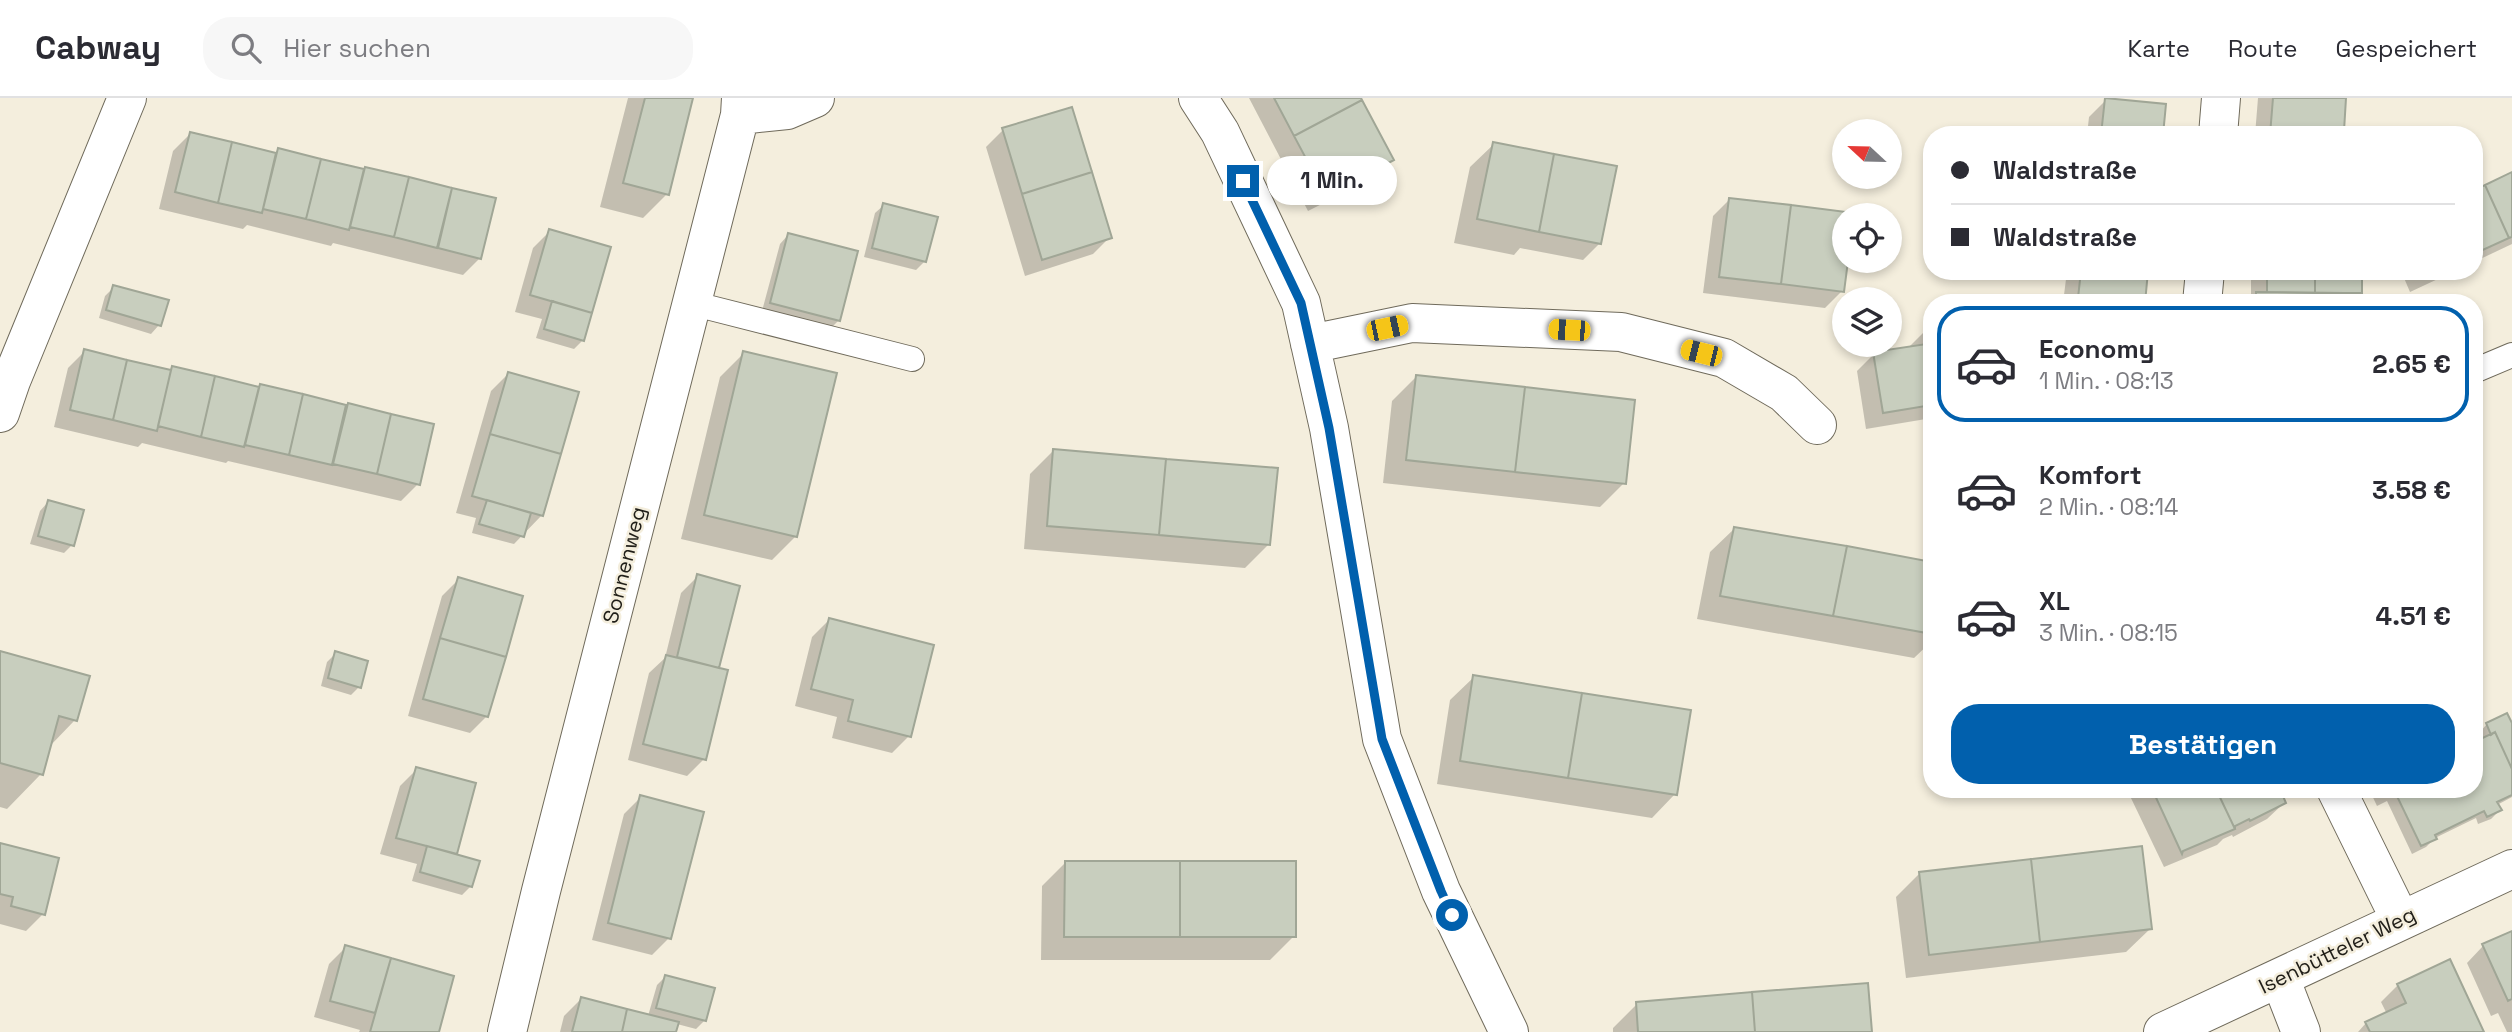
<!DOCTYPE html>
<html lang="de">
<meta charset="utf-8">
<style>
:root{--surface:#fff;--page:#f7f7f7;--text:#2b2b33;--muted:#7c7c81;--line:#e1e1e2;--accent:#0160ad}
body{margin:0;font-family:"Space Grotesk",sans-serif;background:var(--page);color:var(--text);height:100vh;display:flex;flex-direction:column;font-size:26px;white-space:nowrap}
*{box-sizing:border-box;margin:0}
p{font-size:23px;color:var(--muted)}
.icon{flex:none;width:38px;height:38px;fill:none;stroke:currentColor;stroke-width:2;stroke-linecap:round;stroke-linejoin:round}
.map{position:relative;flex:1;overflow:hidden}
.side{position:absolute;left:1923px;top:196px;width:560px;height:504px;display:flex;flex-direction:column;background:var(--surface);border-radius:28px;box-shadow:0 4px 10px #0003}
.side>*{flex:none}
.banner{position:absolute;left:1923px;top:28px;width:560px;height:154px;border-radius:28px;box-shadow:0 4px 10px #0003;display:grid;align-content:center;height:154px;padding:0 28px;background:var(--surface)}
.needle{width:46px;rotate:292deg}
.tools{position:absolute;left:1832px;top:21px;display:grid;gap:14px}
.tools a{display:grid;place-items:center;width:70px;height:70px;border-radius:50%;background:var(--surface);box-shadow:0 4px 10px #0003;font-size:35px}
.end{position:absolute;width:32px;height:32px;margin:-16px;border:9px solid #0160ad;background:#fff;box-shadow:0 0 0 4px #fff}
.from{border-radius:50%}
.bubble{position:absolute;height:49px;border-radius:24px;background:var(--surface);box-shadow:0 4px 10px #0003;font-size:23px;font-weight:700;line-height:49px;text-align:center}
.car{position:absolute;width:21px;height:42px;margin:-21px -10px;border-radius:9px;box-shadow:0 0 5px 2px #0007;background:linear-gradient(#f5c518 24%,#345 0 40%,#f5c518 0 76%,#345 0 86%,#f5c518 0)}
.banner b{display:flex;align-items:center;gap:24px;height:66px;font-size:26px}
.banner b+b{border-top:2px solid var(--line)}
.banner i{width:18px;height:18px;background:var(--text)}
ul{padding:12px 0 0;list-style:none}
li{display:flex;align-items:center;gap:21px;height:116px;margin:0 14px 10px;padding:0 14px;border:4px solid transparent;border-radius:28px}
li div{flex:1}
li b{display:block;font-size:26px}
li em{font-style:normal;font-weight:700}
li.current{border-color:var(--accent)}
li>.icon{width:63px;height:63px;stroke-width:1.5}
.primary-button{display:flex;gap:14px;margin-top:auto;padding:14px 28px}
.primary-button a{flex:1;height:80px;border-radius:28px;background:var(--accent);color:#fff;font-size:28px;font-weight:700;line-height:80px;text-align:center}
header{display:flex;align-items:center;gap:42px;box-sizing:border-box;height:98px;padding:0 35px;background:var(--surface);border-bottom:2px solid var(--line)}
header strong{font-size:33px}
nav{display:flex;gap:38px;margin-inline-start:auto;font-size:24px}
.search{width:490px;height:63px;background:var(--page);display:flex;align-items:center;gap:18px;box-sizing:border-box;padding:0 24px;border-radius:28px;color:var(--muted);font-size:26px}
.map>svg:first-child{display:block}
</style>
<header>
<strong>Cabway</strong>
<div class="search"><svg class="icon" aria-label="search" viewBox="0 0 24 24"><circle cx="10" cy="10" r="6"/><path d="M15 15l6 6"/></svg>Hier suchen</div>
<nav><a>Karte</a><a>Route</a><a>Gespeichert</a></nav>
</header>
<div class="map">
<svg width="2512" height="934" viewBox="0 0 2512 934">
<rect width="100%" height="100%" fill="#f4eedd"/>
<!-- shadow -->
<path fill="#0003" d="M628 0H692L667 96 643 120 600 109Z
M1249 0H1359L1391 62 1375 79 1308 113Z
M2258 0H2345L2343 32 2338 37H2255Z
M2106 2 2161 37H2087L2089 19Z
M1003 32 1110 139 1093 156 1025 178 986 49Z
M190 36 274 56 278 52 364 73 366 70 494 101 480 160 463 177 333 145 331 148 247 127 243 131 159 111 173 53Z
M1494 46 1600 145 1583 162 1520 150 1514 157 1454 145 1470 69Z
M2512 76V146L2474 164V94Z
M1730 101 1852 117H1844L1846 163 1842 193 1825 210 1703 195 1713 118Z
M884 107 925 163 916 172 864 159 875 115Z
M550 133 583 242 574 251 536 240 542 221 515 214 533 150Z
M788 137 839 222 830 231 762 213 780 146Z
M2067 173H2146L2143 205H2063Z
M2251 173H2360V194L2350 205H2248L2251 202Z
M2401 173H2455L2410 194Z
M114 189 159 227 151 236 99 220 105 198Z
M1932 231V320L1866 331 1857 273 1874 256 1909 249 1926 232Z
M85 253 168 274 172 270 259 291 261 288 432 327 418 386 401 403 228 363 226 365 142 345 138 349 54 329 68 270Z
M744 255 796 438 772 462 681 441 720 279Z
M508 276 542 417 514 446 472 435 476 420 456 415 491 293Z
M1416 279 1624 385 1600 409 1383 385 1392 303Z
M1054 352 1269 446 1245 470 1024 451 1030 376Z
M48 404 72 447 64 455 30 446 40 413Z
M1734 431 1932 466V543L1914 560 1697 521 1710 454Z
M698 478 717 572 704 661 687 678 628 662 649 575 665 560 681 495Z
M459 481 487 618 470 635 408 618 442 498Z
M829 522 909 638 892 655 832 640 837 619 795 608 812 539Z
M0 555 75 622 49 649 41 676 7 711 0 709Z
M336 555 359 589 351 597 321 588 327 564Z
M1474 579 1675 696 1652 720 1437 686 1450 602Z
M2487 626 2512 629V699L2497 707 2500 712 2491 721 2478 726 2476 720 2435 740 2426 749 2412 756 2387 703 2377 708 2369 691H2474V646L2482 643 2479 635Z
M417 671 455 755 453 757 471 788 462 797 412 783 417 766 380 756 400 688Z
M2137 691H2278L2284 705 2267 721 2233 739 2232 737 2223 741 2217 747 2164 769 2130 698Z
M641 699 669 840 652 857 592 842 624 716Z
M0 747 43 816 26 833 0 826Z
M1065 765 1294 838 1270 862H1041L1042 788Z
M1920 775 2150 831 2126 854 1906 880 1896 799Z
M2512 835V934H2507L2498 915 2491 918 2467 865 2483 848Z
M346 849 452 879 437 934H359L360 932 314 919 329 866Z
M665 879 705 922 696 931 677 926 674 934H560L564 918 581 901 648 918 657 887Z
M2398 887 2482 934H2358L2366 925 2387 916 2381 904Z
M1637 906 1871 934H1613V930Z"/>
<!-- building -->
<path fill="#c8cebe" stroke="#a0a696" stroke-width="2" d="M645 0H693L669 97 623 85Z
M1274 0H1361L1362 2 1294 38Z
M2105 0 2166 6 2163 37H2101Z
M2273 0H2346L2344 33 2321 32 2320 37H2270Z
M1362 2 1394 62 1326 98 1294 38Z
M1072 9 1092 74 1022 96 1002 30Z
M190 34 232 44 218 105 175 94Z
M232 44 276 55 262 115 218 105Z
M1493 44 1554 56 1539 134 1477 121Z
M278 50 321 61 306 121 263 111Z
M1554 56 1617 68 1601 146 1539 134Z
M321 61 364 71 349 132 306 121Z
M365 69 409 79 394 139 350 129Z
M1092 74 1112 140 1042 162 1022 96Z
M2512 74V139L2509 140 2485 87Z
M409 79 452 90 437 150 394 139Z
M2485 87 2509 140 2474 156V92Z
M452 90 496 100 481 161 438 150Z
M1729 100 1791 107 1781 186 1719 179Z
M883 105 938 119 926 164 872 150Z
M1791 107 1854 115 1853 117H1844V163H1848L1844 194 1781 186Z
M549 131 611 149 592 215 530 197Z
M788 135 858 153 840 223 770 205Z
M2081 173H2148L2145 205H2119L2078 200Z
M2267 173H2315V195L2267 194Z
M2315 173H2362V195H2315Z
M113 187 169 202 161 228 106 212Z
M2256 194 2343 195V205H2256Z
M552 203 592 215 584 243 544 231Z
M1932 229V307L1883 315 1873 254 1927 246 1925 230Z
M84 251 127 262 113 322 70 312Z
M743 253 837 275 797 439 704 417Z
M127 262 171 272 157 333 113 322Z
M172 268 215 278 201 339 158 328Z
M508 274 579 294 561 356 490 336Z
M1416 277 1525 289 1515 374 1406 362Z
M215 278 259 289 244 349 201 339Z
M260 286 303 296 289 357 245 347Z
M1525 289 1635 302 1626 386 1515 374Z
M303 296 346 307 332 367 289 357Z
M348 305 391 316 377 376 333 366Z
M391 316 434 326 420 387 377 376Z
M490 336 561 356 543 418 472 398Z
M1053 351 1166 361 1159 437 1047 428Z
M1166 361 1278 370 1270 447 1159 437Z
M48 402 84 412 74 448 38 438Z
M487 402 531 415 524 439 479 426Z
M1734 429 1847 448 1833 518 1720 498Z
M1847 448 1932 464V536L1833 518Z
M697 476 740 488 719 570 677 559Z
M458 479 523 498 506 559 440 540Z
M829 520 934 547 911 639 848 623 853 602 811 591Z
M440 540 506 559 488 619 423 601Z
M0 553 90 578 77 623 59 618 43 677 0 665Z
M335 553 368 563 361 590 328 580Z
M666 557 728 572 706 662 643 646Z
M1473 577 1582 595 1568 680 1460 663Z
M1582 595 1691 612 1677 697 1568 680Z
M2507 615 2512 625V671L2495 634 2491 637 2486 625Z
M2495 634 2512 671V697L2497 704 2502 712 2487 719 2484 713 2435 737 2437 741 2421 748 2394 692 2474 691V655L2478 654 2474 644Z
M416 669 476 685 457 756 396 740Z
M2152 691H2216L2235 731 2183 753 2182 756Z
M2216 691H2280L2286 705 2250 723 2249 721 2235 728V731Z
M640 697 704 714 671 841 608 825Z
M0 745 59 760 45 817 11 808 13 799 0 796Z
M427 748 480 763 472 789 420 774Z
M2142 748 2152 831 2040 844 2031 761Z
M2031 761 2040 844 1929 857 1919 774Z
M1065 763H1180V839H1064Z
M1180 763H1296V839H1180Z
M2512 833V901L2508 903 2482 846Z
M345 847 391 860 375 915 330 903Z
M391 860 454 878 439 934H370Z
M2450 861 2484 934H2370L2365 924 2406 905 2397 886Z
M665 877 715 890 706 923 656 910Z
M1868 885 1872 934H1755L1752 894Z
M1752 894 1755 934H1638L1636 904Z
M581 899 627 911 622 934H572Z
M627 911 679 924 676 934H622Z"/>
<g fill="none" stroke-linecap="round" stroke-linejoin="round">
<defs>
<path id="lane" d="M691 205 912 261
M2474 273 2512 257"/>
<path id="street" d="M1198 0 1220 34 1301 205 1329 330 1382 641 1441 793 1509 934
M740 17 787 12 815 0
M2218 37 2221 0
M2202 205 2205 173
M1310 246 1412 225 1621 234 1724 260 1784 295 1817 327
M0 315 11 283 127 0
M2336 691 2400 821
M2280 880 2301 934
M507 934 541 793 740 17 741 0
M2163 934 2512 771"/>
</defs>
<!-- lane casing -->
<use href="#lane" stroke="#6f6a5b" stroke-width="26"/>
<!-- street casing -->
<use href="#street" stroke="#6f6a5b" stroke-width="40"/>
<!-- lane -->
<use href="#lane" stroke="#fff" stroke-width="24"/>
<!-- street -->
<use href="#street" stroke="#fff" stroke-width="38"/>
</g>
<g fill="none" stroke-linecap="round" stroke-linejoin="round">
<!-- route -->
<path stroke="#0160ad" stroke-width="9" d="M1243 83 1301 205 1329 330 1382 641 1441 793 1452 817"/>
</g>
<g text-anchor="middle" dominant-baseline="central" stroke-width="5" stroke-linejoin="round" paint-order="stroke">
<!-- street labels -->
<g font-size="21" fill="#201e18" stroke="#f4eedd">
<text transform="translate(624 467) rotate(-76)">Sonnenweg</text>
<text transform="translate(2337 852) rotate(-26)">Isenbütteler Weg</text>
</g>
</g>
</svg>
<div class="tools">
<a><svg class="needle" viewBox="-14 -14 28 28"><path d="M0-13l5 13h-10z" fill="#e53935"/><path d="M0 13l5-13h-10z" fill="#7c7c81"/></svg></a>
<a><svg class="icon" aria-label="locate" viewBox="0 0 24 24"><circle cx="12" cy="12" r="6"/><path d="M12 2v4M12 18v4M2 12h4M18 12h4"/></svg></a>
<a><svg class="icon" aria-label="layers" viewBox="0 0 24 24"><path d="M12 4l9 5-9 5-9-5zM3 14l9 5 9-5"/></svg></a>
</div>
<i class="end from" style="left:1452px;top:817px"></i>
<i class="end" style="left:1243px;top:83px"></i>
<div class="bubble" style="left:1267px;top:58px;width:130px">1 Min.</div>
<i class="car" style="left:1387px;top:230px;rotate:78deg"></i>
<i class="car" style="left:1569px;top:232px;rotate:273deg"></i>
<i class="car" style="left:1701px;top:255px;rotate:284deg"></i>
<div class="banner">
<b><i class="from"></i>Waldstraße</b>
<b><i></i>Waldstraße</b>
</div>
<section class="side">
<ul>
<li class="current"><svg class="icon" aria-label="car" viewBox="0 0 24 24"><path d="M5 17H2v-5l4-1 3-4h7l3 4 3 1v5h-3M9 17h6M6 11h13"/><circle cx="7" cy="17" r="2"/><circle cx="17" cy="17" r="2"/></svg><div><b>Economy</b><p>1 Min. · 08:13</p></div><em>2.65 €</em></li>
<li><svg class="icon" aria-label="car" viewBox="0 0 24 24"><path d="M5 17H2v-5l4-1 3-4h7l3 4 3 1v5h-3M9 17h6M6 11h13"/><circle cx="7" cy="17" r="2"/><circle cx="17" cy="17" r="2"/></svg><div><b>Komfort</b><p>2 Min. · 08:14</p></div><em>3.58 €</em></li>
<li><svg class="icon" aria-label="car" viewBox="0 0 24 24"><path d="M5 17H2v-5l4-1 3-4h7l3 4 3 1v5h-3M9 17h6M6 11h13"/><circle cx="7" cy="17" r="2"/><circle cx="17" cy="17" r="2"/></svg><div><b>XL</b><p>3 Min. · 08:15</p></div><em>4.51 €</em></li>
</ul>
<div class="primary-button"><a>Bestätigen</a></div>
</section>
</div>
